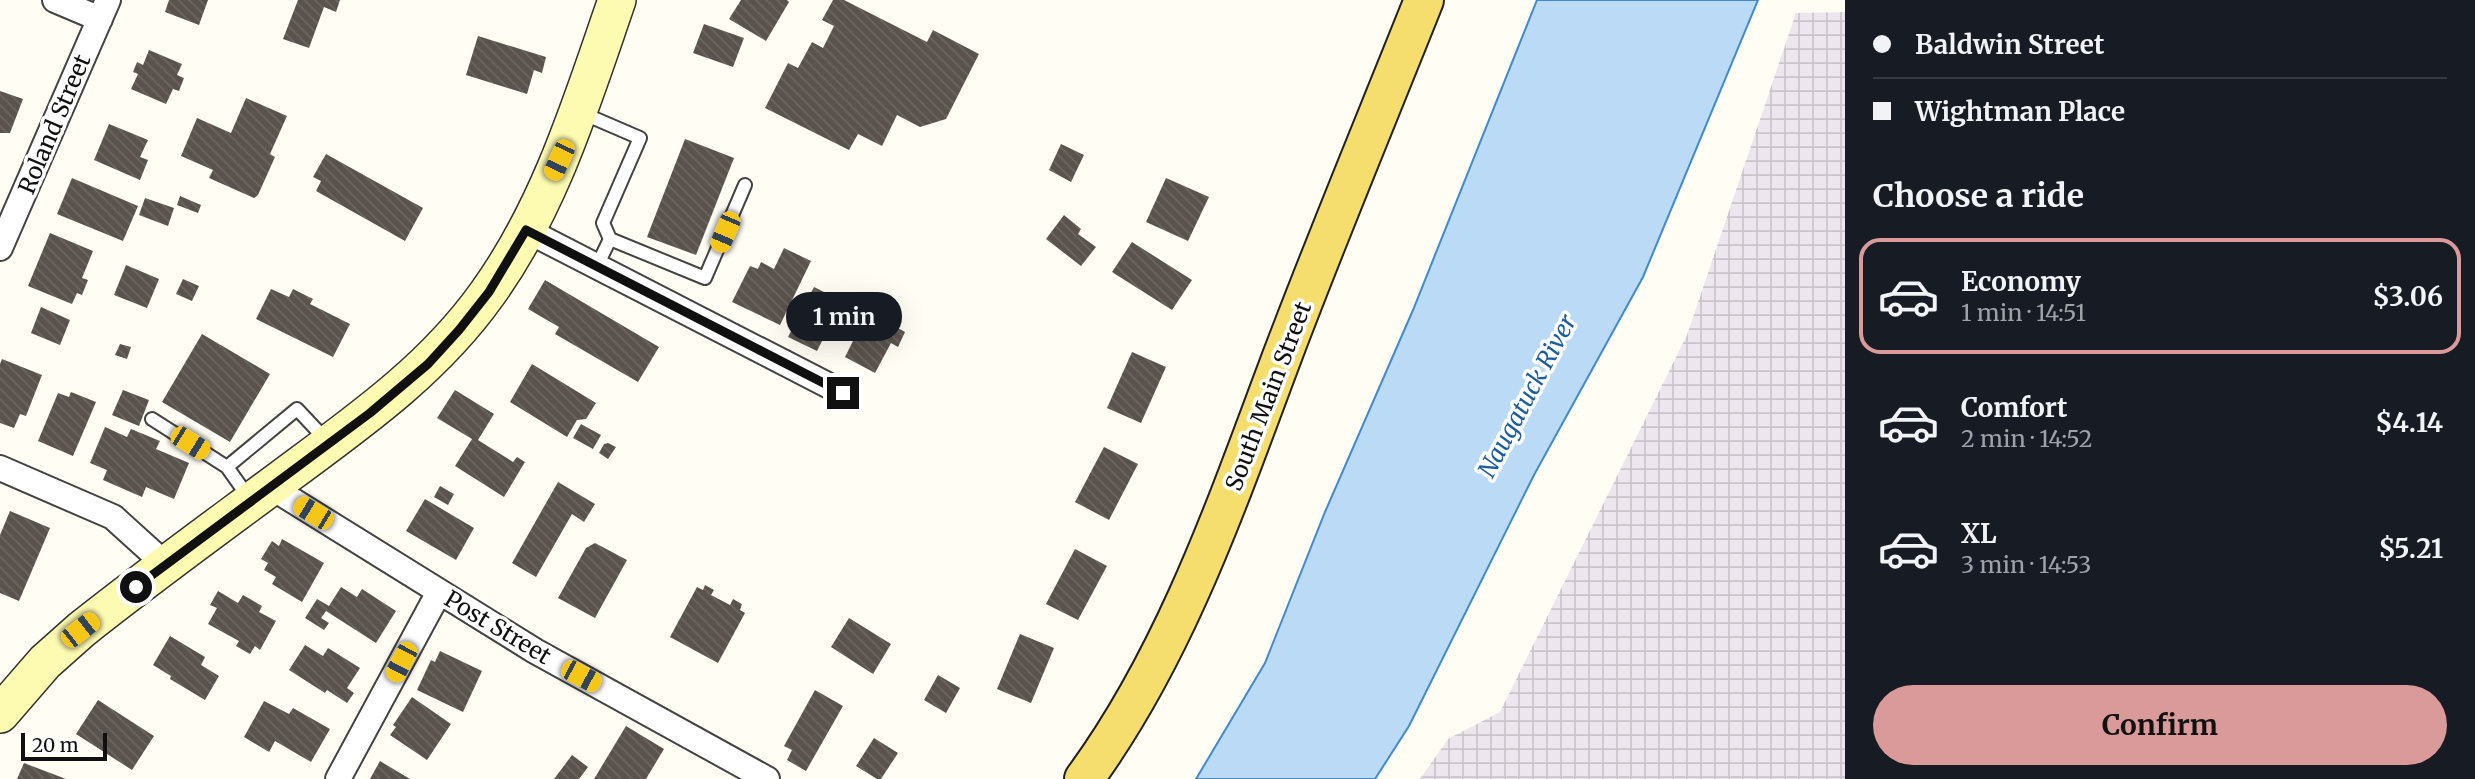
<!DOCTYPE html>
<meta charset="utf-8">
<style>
:root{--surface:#171b24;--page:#20242c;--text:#f1f3f6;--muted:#9ea1a6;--line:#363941;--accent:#da9a9a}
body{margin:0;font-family:Merriweather,serif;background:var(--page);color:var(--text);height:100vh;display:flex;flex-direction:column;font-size:26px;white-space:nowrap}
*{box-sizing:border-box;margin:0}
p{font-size:23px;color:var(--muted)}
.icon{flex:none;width:38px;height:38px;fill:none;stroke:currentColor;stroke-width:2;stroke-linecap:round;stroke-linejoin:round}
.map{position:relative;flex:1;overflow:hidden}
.drawer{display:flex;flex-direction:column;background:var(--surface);width:630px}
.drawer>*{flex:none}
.guide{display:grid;align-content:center;height:154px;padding:0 28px;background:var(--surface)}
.scale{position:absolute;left:21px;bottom:18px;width:86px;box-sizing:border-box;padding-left:7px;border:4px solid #101010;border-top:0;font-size:19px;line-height:24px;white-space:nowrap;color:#101010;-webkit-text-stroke:5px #fff;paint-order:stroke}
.end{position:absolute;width:32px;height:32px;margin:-16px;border:9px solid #101010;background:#fff;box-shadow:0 0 0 4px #fff}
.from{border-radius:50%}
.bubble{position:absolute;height:49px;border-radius:24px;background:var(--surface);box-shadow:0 7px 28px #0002;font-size:23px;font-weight:700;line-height:49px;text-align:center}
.car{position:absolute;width:21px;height:42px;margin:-21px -10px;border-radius:9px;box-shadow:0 0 5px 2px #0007;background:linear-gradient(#f5c518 24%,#345 0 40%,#f5c518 0 76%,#345 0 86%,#f5c518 0)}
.guide b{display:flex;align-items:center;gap:24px;height:66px;font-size:26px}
.guide b+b{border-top:2px solid var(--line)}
.guide i{width:18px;height:18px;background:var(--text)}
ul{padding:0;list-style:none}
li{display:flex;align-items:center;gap:21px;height:116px;margin:0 14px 10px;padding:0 14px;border:4px solid transparent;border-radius:21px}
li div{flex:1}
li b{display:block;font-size:26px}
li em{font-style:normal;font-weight:700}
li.on{border-color:var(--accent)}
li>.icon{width:63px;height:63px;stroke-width:1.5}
h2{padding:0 28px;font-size:32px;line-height:84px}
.primary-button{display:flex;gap:14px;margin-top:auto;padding:14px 28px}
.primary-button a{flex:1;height:80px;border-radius:42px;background:var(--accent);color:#111;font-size:28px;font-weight:700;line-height:80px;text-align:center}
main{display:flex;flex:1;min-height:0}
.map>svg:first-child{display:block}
</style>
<main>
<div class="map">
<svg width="1845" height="779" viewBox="0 0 1845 779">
<defs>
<pattern id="industrial-grid" width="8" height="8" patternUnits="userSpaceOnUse" patternTransform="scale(1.75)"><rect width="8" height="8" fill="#eee6ee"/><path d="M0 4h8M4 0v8" fill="none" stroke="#cbc4cb"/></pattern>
<pattern id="building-back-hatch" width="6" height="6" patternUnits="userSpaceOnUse" patternTransform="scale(1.75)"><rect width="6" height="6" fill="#59524d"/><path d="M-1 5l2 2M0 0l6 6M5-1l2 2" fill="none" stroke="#6c6662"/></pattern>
</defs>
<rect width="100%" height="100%" fill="#fffdf4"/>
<!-- industrial -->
<path fill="url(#industrial-grid)" d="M1845 12V779H1420L1448 739 1500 712 1687 335 1796 13Z"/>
<!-- water -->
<path fill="#badaf5" stroke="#428acb" stroke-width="2" d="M1537 0H1758L1643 277 1534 475 1409 726 1375 779H1196L1265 663 1325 512 1413 310Z"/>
<!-- building -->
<path fill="url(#building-back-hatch)" d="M169 0H208L199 25 165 12Z
M298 0H340L336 12 324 7 309 48 283 39Z
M741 0H787L789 2 766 41 729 19Z
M833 0H844L927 42 933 30 979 54 946 119 920 127 897 115 882 146 858 134 849 150 765 108 788 63 798 68 812 42 823 48 834 26 822 20Z
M704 24 744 38 733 67 693 53Z
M478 36 546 57 542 73 534 70 527 94 466 75Z
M149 50 182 64 177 75 184 78 179 91 173 89 166 104 131 89 138 74 133 72 137 62 143 65Z
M0 91 23 99 10 133H0Z
M246 98 287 116 270 154 275 157 258 195 254 198 209 178 213 170 181 156 197 118 231 133Z
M109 124 148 140 140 157 148 160 140 180 94 160Z
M685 139 734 158 696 255 647 237Z
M1061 144 1084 155 1071 182 1049 170Z
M326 154 423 208 405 241 316 191 321 181 313 177Z
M72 178 138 206 123 241 57 214Z
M1166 178 1209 197 1188 241 1146 222Z
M180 196 201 205 198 213 177 205Z
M145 198 174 208 168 226 139 215Z
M1064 215 1081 229 1078 234 1096 247 1081 266 1046 239Z
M50 233 93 251 82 278 88 280 82 295 77 293 72 304 28 286Z
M1132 242 1192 280 1172 310 1112 272Z
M784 248 811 261 780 325 732 302 750 266 758 269 761 262 774 269Z
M126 265 159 279 147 308 114 295Z
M183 279 199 286 192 301 176 294Z
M545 280 659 347 638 382 555 334 559 327 528 309Z
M814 287 842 301 817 351 788 337Z
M271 289 289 297 293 289 313 299 310 304 350 324 333 357 256 319Z
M871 305 900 319 896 327 905 332 898 347 891 343 875 373 845 357Z
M41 307 70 320 60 345 31 333Z
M202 334 270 374 230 442 162 402Z
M120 344 131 347 127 359 115 355Z
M1132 352 1166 367 1141 423 1107 408Z
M2 359 42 375 26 416 20 414 14 428 0 423V364Z
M532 364 596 403 586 419 577 420 567 437 510 402Z
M123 390 149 400 139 426 112 415Z
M455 390 494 414 478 440 513 462 517 457 525 462 504 497 455 466 472 439 437 418Z
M71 392 96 402 73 456 38 441 58 393 69 397Z
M581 424 601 435 593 449 573 438Z
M105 427 127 437 131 429 160 441 156 449 189 463 174 499 146 487 142 497 103 480 107 470 90 463Z
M608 443 616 447 608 459 599 453 604 444Z
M1104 447 1138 464 1109 520 1075 502Z
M558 482 595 504 584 522 572 514 536 577 512 563Z
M440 486 454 494 448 505 434 497Z
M425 499 474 528 456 560 406 531Z
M10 511 50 528 19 601 0 593V535Z
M282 539 324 563 302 602 272 584 276 577 264 570 268 563 261 559 272 541 279 546Z
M595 543 627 560 595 618 558 598 586 548Z
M1075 549 1107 566 1078 620 1046 604Z
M705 585 714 590 711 595 730 605 733 599 742 604 740 610 745 613 718 663 670 637 697 587 703 590Z
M341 587 357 597 362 589 396 611 376 643 326 611 321 618 329 623 324 630 305 618 317 599 329 606Z
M218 591 238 603 243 595 262 606 259 612 276 621 260 650 255 646 250 654 236 646 239 641 208 624 217 608 210 605Z
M849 618 891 644 873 674 831 647Z
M1020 634 1054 648 1031 703 997 689Z
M170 636 205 657 201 665 219 676 205 700 170 679 171 676 153 665Z
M305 645 323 656 328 648 360 668 347 688 354 693 347 703 327 690 325 693 289 670Z
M440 651 482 671 463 712 417 690 431 660 435 662Z
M938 675 960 688 946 713 924 700Z
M815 690 843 706 806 771 787 760 792 750 784 746Z
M412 697 451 724 427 760 390 735 396 727 393 725Z
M98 700 154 736 132 770 76 734Z
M264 701 289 714 293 708 330 729 311 762 275 741 269 752 244 737Z
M626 726 664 749 646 779H594Z
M874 738 898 753 881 779H877L856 766Z
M572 755 588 767 579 779H554Z
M380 761 410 779H370Z
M24 763 66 779H17Z"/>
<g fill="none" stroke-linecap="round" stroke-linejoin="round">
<defs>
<path id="service" d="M582 113 640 138 603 223 610 239 705 278 745 185
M597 266 610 239
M152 419 227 467
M249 498 227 467 297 409 328 442"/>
<path id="minor" d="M55 0 100 19
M526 230 843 393
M0 248 108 0
M0 468 113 517 166 565
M271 487 535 651 767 779
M338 779 439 592"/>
<path id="secondary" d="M0 714 45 662 81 630C150 575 221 524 292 471 364 418 435 367 487 294 550 207 582 101 617 0"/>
<path id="primary" d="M1084 779C1177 652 1228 500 1283 354 1328 235 1377 118 1424 0"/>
</defs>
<!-- service casing -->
<use href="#service" stroke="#434343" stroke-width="16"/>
<!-- minor casing -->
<use href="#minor" stroke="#434343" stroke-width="28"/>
<!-- secondary casing -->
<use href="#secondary" stroke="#323232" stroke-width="40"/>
<!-- primary casing -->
<use href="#primary" stroke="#212121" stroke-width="42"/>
<!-- service -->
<use href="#service" stroke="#fff" stroke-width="12"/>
<!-- minor -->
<use href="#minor" stroke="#fff" stroke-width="24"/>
<!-- secondary -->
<use href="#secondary" stroke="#fdfab1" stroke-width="37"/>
<!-- primary -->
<use href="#primary" stroke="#f5de6e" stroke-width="38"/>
</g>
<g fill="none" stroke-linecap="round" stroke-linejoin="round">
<!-- route -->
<path stroke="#101010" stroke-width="9" d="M136 587 370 413 428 364 459 330 489 292 526 230 843 393"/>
</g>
<g text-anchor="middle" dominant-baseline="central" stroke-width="7" stroke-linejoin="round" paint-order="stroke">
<!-- street labels -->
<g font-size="23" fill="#101010" stroke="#fff">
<text transform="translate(54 124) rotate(-67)">Roland Street</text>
<text transform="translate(1268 396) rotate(-69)">South Main Street</text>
<text transform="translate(498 627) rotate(31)">Post Street</text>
</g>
<!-- water labels -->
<g font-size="24" font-style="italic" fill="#1b5ca1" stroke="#fff">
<text transform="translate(1527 396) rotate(-62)">Naugatuck River</text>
</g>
</g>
</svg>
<div class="scale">20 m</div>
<i class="end from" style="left:136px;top:587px"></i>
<i class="end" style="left:843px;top:393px"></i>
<div class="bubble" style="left:786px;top:292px;width:116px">1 min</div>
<i class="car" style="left:559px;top:160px;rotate:205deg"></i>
<i class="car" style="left:725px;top:232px;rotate:203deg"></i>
<i class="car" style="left:190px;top:443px;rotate:122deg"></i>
<i class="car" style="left:313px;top:513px;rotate:301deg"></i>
<i class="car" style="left:80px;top:630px;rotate:52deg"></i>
<i class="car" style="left:401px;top:662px;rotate:208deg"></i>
<i class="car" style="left:581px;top:676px;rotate:118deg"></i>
</div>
<section class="drawer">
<div class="guide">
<b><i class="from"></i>Baldwin Street</b>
<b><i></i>Wightman Place</b>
</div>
<h2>Choose a ride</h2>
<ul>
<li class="on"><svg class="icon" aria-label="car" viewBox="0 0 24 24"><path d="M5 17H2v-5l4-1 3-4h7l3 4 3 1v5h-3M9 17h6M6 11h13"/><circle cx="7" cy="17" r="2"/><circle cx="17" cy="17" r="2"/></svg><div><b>Economy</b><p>1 min · 14:51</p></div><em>$3.06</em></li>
<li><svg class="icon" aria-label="car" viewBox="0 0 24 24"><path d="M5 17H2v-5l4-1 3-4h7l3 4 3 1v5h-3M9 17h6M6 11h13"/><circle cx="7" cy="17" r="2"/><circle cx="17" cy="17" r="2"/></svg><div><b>Comfort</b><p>2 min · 14:52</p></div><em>$4.14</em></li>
<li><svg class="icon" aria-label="car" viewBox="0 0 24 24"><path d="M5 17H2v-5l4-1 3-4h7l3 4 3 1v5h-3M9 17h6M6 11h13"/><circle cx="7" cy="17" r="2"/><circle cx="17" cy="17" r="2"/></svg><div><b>XL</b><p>3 min · 14:53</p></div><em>$5.21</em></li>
</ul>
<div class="primary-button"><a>Confirm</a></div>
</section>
</main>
